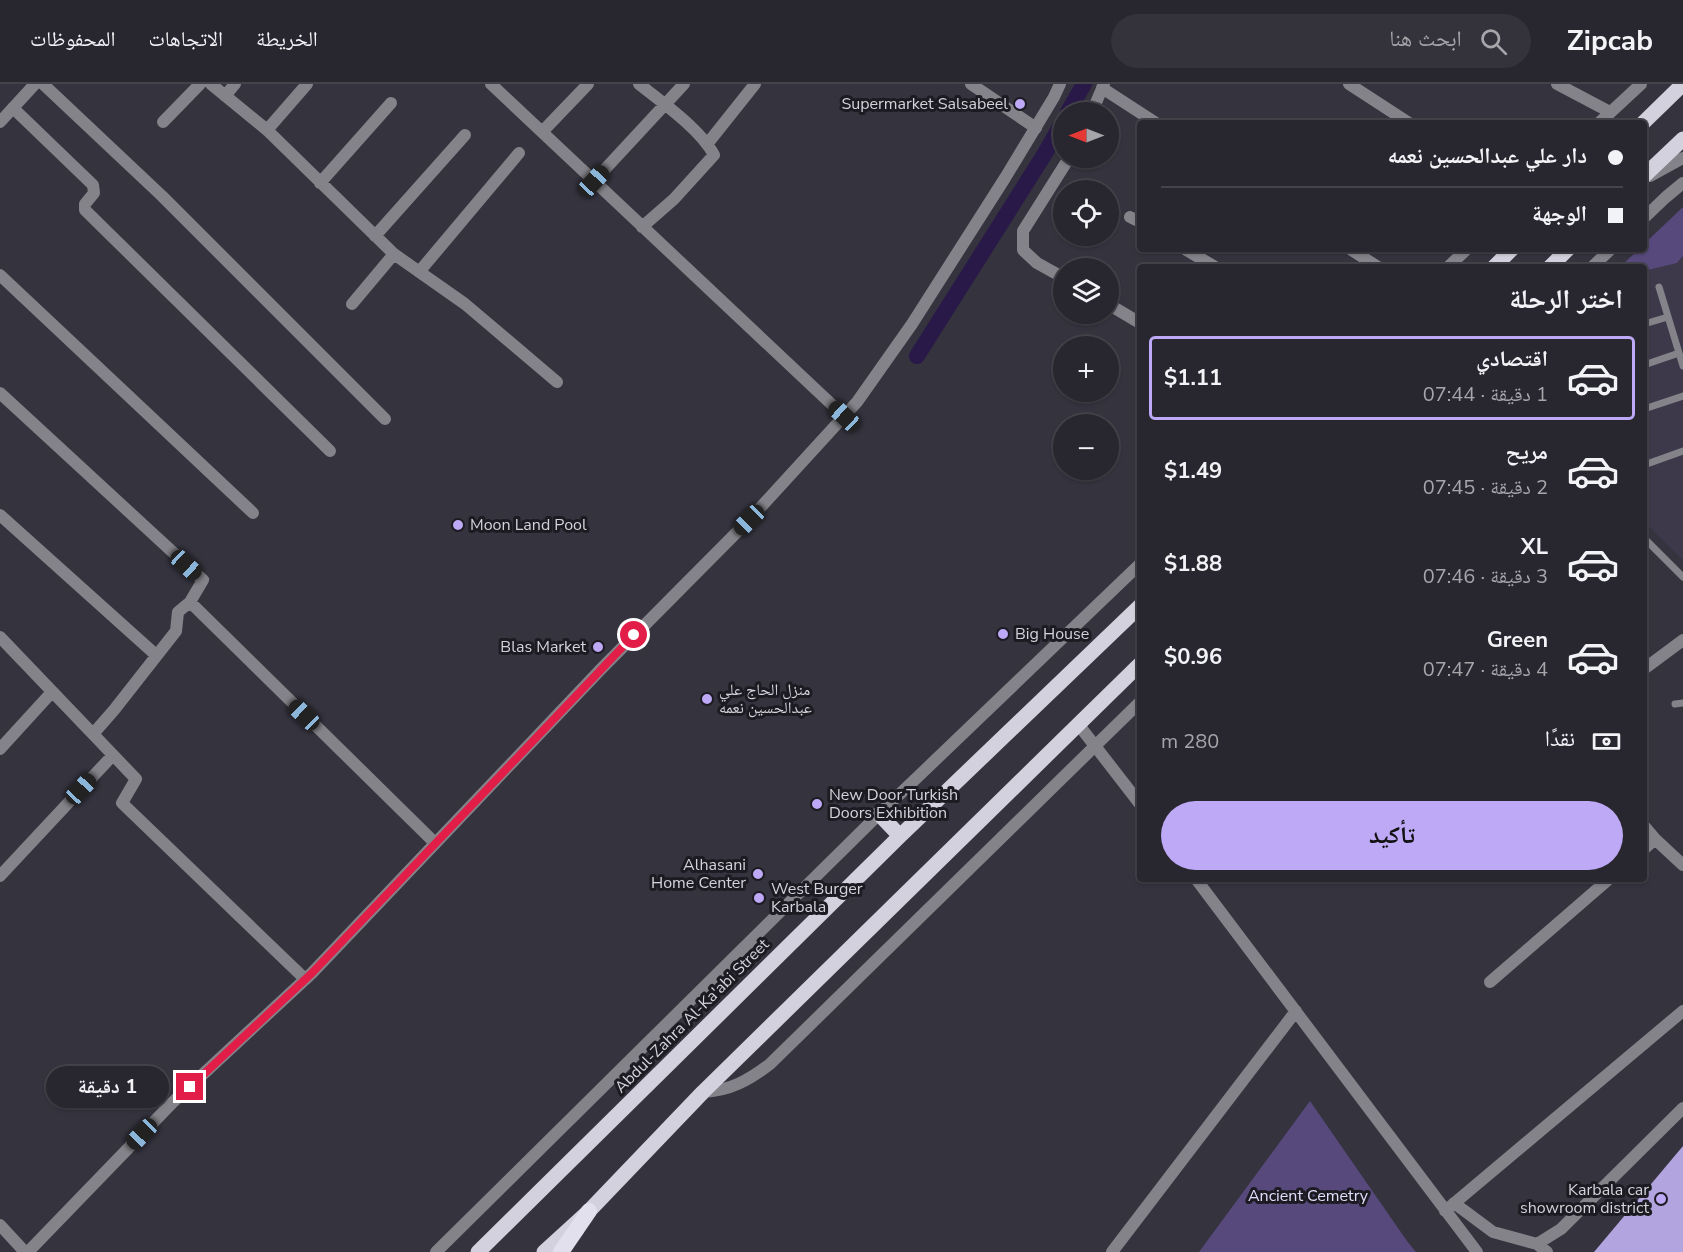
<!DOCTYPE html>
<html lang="ar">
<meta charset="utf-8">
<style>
:root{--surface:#28262e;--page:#34323a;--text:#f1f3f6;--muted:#a5a5aa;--line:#44434a;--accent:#bda9f5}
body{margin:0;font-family:"Nunito Sans","Noto Naskh Arabic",sans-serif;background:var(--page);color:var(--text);direction:rtl;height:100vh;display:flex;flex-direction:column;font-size:22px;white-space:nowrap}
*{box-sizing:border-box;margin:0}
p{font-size:20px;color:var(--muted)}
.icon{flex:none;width:33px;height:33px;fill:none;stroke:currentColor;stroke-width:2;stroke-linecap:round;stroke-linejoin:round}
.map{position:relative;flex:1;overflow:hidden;direction:ltr}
.panel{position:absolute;left:1137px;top:180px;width:510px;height:618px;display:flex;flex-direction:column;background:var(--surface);border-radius:6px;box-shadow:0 2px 4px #0004,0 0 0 2px var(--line);direction:rtl}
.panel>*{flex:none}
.top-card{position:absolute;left:1137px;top:36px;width:510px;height:132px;border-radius:6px;box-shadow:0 2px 4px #0004,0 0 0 2px var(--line);direction:rtl;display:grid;align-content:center;height:132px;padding:0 24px;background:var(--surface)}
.needle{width:39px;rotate:270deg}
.tools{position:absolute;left:1053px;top:18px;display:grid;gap:12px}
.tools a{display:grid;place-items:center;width:66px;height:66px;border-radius:50%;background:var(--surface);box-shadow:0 2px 4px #0004,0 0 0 2px var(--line);font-size:30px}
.end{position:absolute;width:27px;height:27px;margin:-14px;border:8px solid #e11d48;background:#fff;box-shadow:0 0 0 3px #fff}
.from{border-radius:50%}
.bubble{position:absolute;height:42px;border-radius:21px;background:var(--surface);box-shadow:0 2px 4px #0004,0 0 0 2px var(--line);font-size:20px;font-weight:700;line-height:42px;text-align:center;direction:rtl}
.car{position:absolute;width:18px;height:36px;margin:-18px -9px;border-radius:8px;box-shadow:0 0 4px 2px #0007;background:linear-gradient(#222 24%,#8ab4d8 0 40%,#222 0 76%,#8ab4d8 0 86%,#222 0)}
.top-card b{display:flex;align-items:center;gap:21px;height:57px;font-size:22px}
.top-card b+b{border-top:2px solid var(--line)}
.top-card i{width:15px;height:15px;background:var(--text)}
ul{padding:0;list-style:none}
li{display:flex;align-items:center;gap:18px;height:84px;margin:0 12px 9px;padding:0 12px;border:3px solid transparent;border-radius:6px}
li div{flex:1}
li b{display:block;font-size:22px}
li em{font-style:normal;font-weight:700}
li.current{border-color:var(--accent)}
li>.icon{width:54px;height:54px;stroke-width:1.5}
h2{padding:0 24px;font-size:27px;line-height:72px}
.pay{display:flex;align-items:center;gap:15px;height:66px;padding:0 24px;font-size:22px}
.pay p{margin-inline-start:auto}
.button{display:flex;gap:12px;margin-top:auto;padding:12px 24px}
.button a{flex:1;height:69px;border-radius:36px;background:var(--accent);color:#111;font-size:24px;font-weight:700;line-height:69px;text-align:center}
header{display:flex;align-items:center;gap:36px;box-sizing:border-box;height:84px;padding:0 30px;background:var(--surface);border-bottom:2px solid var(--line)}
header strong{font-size:28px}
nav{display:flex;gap:33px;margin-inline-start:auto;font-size:21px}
.search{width:420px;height:54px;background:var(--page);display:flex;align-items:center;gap:15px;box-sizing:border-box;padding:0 21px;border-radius:33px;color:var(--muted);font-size:22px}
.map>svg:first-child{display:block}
</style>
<header>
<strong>Zipcab</strong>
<div class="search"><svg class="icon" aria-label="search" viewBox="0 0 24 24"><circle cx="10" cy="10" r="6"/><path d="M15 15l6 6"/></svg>ابحث هنا</div>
<nav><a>الخريطة</a><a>الاتجاهات</a><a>المحفوظات</a></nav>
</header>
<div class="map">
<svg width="1683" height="1168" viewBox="0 0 1683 1168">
<rect width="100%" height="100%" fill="#35333e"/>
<!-- built -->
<path fill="#3d394b" d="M1683 172V476L1644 438V187L1677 179Z"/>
<!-- green -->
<path fill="#57497c" d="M1683 123V172L1677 179 1644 187V183H1620L1639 165H1644V160Z
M1310 1017 1407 1157 1416 1168H1199Z"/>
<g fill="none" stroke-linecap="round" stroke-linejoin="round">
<!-- canal -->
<path stroke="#291948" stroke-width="16" d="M1068 28 1084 0
M917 272 1044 71 1064 36"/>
</g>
<!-- building -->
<path fill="#b2a4de" d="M1683 1062V1168H1594Z"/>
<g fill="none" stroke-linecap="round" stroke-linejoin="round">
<!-- service -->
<path stroke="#848389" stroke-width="7" d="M1659 203 1683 282
M1644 240 1668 233
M1644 281 1679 269
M1644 325 1683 312
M1644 381 1683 367
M1644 454 1683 493
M1675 620 1683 619"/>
<!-- minor -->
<path stroke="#848389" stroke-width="12" d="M43 0 162 112 385 335
M211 0 267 46 394 170 352 220
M491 0 844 332
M639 0C662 18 701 46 714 71L674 115 642 143
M971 0 1036 44
M1349 0 1409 39
M1557 0 1610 28
M1102 4 1156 39
M225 12 235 0
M13 24 93 101 94 109 85 120V126L330 367
M1092 28 1104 0
M163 38 200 0
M267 46 307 0
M542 48 588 0
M708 59 755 0
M594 97 684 0
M320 99 391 19
M1130 133 1140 138
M375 152 465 51
M1185 165 1215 183
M1350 165 1378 183
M394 170 465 220 557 298
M419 188 519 69
M0 191 253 429
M1064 194 1037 179 1023 166V147L1069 74
M1108 220 1140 239
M0 309 203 496 190 518 178 528 176 547 114 626 93 650
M0 431 156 571
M190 518 435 759
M0 553 136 695 122 719 305 895
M1644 585 1683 556
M1078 640 1140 720
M0 665 52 608
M1644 742 1655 755 1683 781
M1644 765 1655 755
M0 792 113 671
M1196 795 1477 1168
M1490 898 1609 795
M1454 1119 1493 1148 1537 1160 1547 1168
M1445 1127 1683 927
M0 1141 25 1168
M1537 1160 1561 1145 1683 1024
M1112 1168 1296 927"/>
<!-- tertiary -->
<path stroke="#848389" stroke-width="12" d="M0 38 35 0
M1599 39 1641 0
M1650 92 1683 74
M1644 134 1666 113 1683 99
M1448 183 1467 165
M1592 183 1611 165
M703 1008C730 1007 749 996 770 980L1140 618
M28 1168 173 1018 312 889 602 584 749 436 857 318 912 240 1005 94 1054 13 1060 0
M436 1168 879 730 1140 480"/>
<!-- primary -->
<path stroke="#d3d1dd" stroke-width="15" d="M1643 39 1683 0
M1644 92 1683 55
M1494 183 1512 165
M1550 183 1568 165
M879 730 900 752
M478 1168 900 752 1140 522
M544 1168 589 1127 703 1008 1140 580"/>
<!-- trunk -->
<path stroke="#e3e0ee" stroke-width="16" d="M561 1168 589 1127"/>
</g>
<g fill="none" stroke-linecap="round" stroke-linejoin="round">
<!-- route -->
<path stroke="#e11d48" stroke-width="8" d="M190 1003 312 889 634 551"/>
</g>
<!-- markers -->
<g fill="#bda9f5" stroke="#1c1b21" stroke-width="2">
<circle cx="1020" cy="20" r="6"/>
<circle cx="458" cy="441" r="6"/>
<circle cx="1003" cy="550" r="6"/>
<circle cx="598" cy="563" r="6"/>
<circle cx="707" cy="615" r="6"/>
<circle cx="817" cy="720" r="6"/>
<circle cx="758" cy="790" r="6"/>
<circle cx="759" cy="814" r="6"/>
<circle cx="1661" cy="1115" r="6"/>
</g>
<g text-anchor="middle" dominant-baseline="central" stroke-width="6" stroke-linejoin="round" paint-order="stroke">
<!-- poi labels -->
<g font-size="16" fill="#d4d2da" stroke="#1c1b21" text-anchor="start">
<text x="1008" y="20" text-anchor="end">Supermarket Salsabeel</text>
<text x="470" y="441">Moon Land Pool</text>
<text x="1015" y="550">Big House</text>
<text x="586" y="563" text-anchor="end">Blas Market</text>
<text x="719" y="606">منزل الحاج علي<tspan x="719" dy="18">عبدالحسين نعمه</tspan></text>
<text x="829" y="711">New Door Turkish<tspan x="829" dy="18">Doors Exhibition</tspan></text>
<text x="746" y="781" text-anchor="end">Alhasani<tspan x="746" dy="18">Home Center</tspan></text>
<text x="771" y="805">West Burger<tspan x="771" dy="18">Karbala</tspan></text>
<text x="1649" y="1106" text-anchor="end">Karbala car<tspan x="1649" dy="18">showroom district</tspan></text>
</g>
<!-- street labels -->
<g font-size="16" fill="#d4d2da" stroke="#1c1b21">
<text transform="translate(692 932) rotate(-45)">Abdul-Zahra Al-Ka'abi Street</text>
</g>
<!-- park labels -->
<g font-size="16" fill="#e3dcfd" stroke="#1c1b21">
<text x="1308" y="1112">Ancient Cemetry</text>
</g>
</g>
</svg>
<div class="tools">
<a><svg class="needle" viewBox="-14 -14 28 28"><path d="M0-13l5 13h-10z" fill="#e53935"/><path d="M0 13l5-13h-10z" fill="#a5a5aa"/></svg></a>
<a><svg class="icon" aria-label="locate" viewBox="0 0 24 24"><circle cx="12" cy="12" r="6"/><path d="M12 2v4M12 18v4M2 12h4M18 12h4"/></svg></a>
<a><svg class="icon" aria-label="layers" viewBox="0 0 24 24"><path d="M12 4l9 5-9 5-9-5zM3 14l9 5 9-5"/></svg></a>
<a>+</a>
<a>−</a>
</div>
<i class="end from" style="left:634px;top:551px"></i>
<i class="end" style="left:190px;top:1003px"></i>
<div class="bubble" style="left:46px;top:982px;width:123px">1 دقيقة</div>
<i class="car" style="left:594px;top:97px;rotate:43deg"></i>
<i class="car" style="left:844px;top:332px;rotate:313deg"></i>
<i class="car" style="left:749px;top:436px;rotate:225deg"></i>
<i class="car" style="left:186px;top:481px;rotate:133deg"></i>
<i class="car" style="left:304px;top:631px;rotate:314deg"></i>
<i class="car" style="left:81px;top:705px;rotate:43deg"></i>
<i class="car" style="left:142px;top:1050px;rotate:224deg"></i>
<div class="top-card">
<b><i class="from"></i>دار علي عبدالحسين نعمه</b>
<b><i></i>الوجهة</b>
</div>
<section class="panel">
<h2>اختر الرحلة</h2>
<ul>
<li class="current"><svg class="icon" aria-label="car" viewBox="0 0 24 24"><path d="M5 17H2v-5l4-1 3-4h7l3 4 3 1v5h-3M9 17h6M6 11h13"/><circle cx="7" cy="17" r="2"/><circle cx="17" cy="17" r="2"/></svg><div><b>اقتصادي</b><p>1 دقيقة · 07:44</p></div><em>$1.11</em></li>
<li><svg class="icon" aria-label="car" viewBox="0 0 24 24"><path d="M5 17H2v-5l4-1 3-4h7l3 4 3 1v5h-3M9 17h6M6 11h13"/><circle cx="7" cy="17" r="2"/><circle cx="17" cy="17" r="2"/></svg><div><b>مريح</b><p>2 دقيقة · 07:45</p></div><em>$1.49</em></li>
<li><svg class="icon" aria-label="car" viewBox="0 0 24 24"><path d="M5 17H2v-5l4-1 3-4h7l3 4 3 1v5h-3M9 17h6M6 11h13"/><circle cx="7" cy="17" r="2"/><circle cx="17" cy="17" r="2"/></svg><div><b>XL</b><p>3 دقيقة · 07:46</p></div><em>$1.88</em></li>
<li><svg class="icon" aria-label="car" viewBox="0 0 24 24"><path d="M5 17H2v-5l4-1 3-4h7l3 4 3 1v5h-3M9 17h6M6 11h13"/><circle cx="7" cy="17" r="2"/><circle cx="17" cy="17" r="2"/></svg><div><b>Green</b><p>4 دقيقة · 07:47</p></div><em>$0.96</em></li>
</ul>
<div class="pay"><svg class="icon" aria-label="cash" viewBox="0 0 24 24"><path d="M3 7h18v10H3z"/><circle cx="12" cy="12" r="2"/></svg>نقدًا<p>280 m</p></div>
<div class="button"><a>تأكيد</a></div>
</section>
</div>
